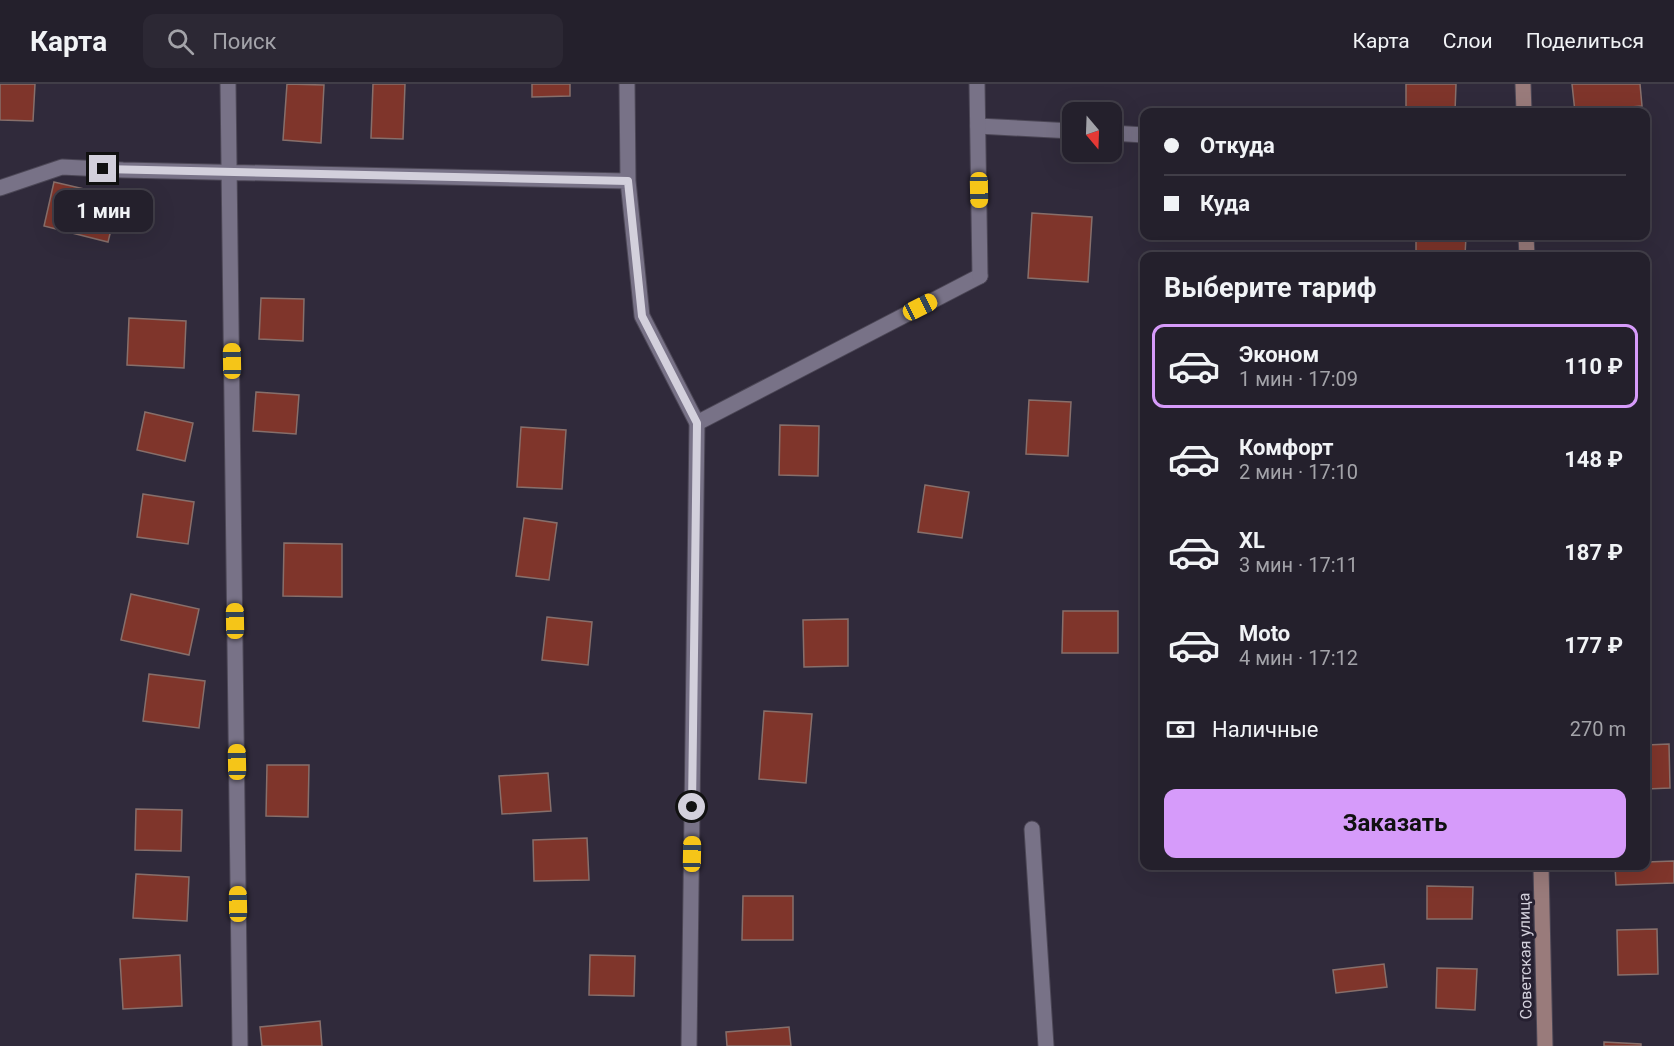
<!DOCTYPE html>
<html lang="ru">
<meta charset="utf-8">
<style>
:root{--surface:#24202c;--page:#2c2834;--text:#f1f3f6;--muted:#a3a3a9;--line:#413e48;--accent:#d69bfa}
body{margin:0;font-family:Roboto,sans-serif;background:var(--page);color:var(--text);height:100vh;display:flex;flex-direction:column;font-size:22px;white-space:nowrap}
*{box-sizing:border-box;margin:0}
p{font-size:20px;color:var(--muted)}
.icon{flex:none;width:33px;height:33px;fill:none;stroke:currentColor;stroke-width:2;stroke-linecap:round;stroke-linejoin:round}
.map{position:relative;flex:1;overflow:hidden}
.side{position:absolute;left:1140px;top:168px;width:510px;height:618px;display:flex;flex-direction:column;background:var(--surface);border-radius:12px;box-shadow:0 6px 24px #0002,0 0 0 2px var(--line)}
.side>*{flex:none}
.banner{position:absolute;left:1140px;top:24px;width:510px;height:132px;border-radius:12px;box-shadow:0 6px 24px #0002,0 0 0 2px var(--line);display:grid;align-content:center;height:132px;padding:0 24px;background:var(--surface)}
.needle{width:39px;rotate:161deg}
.buttons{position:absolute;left:1062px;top:18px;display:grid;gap:12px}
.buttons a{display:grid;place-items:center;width:60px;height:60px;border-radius:12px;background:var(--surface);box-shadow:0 6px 24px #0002,0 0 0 2px var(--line);font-size:30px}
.end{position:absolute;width:27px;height:27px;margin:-14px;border:8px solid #d3d0dc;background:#111;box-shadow:0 0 0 3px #111}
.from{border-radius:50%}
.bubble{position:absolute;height:42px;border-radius:12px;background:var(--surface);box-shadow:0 6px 24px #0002,0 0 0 2px var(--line);font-size:20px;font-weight:700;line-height:42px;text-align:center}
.car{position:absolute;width:18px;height:36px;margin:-18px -9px;border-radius:8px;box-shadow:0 0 4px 2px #0007;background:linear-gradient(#f5c518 24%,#345 0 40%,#f5c518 0 76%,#345 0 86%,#f5c518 0)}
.banner b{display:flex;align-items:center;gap:21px;height:57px;font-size:22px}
.banner b+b{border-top:2px solid var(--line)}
.banner i{width:15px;height:15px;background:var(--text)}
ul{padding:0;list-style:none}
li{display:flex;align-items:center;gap:18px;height:84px;margin:0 12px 9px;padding:0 12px;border:3px solid transparent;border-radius:12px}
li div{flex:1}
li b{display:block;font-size:22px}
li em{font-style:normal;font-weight:700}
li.on{border-color:var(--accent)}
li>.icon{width:54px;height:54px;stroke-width:1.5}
h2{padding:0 24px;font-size:27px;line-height:72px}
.pay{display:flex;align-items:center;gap:15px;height:66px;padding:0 24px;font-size:22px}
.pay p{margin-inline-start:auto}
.action{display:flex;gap:12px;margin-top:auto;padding:12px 24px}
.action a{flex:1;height:69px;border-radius:12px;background:var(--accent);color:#111;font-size:24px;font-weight:700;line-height:69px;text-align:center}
header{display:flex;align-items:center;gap:36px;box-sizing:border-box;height:84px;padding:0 30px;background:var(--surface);border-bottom:2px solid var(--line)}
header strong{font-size:28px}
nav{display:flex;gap:33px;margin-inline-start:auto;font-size:21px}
.search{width:420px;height:54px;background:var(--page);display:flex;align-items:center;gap:15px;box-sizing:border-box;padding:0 21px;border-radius:12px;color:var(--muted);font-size:22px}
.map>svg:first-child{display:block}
</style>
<header>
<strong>Карта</strong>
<div class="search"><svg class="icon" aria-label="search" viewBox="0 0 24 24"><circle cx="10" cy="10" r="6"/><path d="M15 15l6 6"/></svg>Поиск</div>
<nav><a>Карта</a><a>Слои</a><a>Поделиться</a></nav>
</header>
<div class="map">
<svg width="1674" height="962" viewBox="0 0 1674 962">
<rect width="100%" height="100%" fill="#302a3b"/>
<!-- building -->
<path fill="#7f352b" stroke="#876f6b" stroke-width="1.5" d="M0 0H35L33 37 0 36Z
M287 0 324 1 321 59 283 56Z
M373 0H405L403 55 371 54Z
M532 0H570V12L532 13Z
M1406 0H1456L1455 28H1406Z
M1572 0H1640L1642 22 1575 28Z
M54 98 119 113 108 158 44 142Z
M1032 129 1092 133 1088 198 1028 194Z
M1416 152H1466L1465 172H1416Z
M261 214 304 215 303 257 259 255Z
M129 234 186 237 184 284 127 281Z
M256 308 299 311 296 350 253 347Z
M1029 316 1071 318 1068 372 1026 370Z
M145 328 193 339 185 377 137 366Z
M780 341 819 342 818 392 779 391Z
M521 343 566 346 562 405 517 403Z
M925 401 969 408 962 454 918 448Z
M143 410 194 418 188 460 137 453Z
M524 434 557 439 549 496 516 492Z
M284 459 342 460V513L283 512Z
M131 510 199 525 189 571 121 556Z
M1063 527H1118V569H1062Z
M547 533 592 538 588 581 542 576Z
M848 535V582L804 583 803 536Z
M149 590 205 597 199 644 143 637Z
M764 627 812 630 806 699 759 695Z
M1669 660 1670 704 1646 705V661Z
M267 681H309L308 733 266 732Z
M548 689 551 727 502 730 499 692Z
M136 725 182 726 181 767 135 766Z
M587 754 589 796 534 797 533 756Z
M1674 777V799L1616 801 1615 782H1646V778Z
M136 790 189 793 187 837 133 834Z
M1427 802 1473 803 1472 835H1427Z
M743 812H793V856H742Z
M1657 845 1658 890 1618 891 1617 846Z
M180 871 182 922 123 925 120 875Z
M590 871 635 872 634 912 589 911Z
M1384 880 1387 903 1336 909 1333 886Z
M1437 884 1477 885 1475 926 1436 924Z
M320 937 322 962H262L260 943Z
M789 943 791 962H727L726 948Z
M1604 958 1641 960V962H1604Z"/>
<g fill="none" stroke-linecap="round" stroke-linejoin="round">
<defs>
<path id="service" d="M978 42 1072 47
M1112 49 1144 51
M697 339 980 192
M1032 745 1046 962"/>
<path id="minor" d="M228 0 240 962
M627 0 628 97 642 232 697 339 689 962
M977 0 980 192
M0 104 62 83 123 86 628 97"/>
<path id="secondary" d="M1523 0 1524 28
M1526 152 1527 172
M1541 782 1545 962"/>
</defs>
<!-- service casing -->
<use href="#service" stroke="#4c4756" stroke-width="17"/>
<!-- minor casing -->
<use href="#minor" stroke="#4c4756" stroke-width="17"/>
<!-- secondary casing -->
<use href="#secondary" stroke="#4c4756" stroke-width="17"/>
<!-- service -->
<use href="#service" stroke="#787287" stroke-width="15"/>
<!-- minor -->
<use href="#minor" stroke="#787287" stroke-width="15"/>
<!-- secondary -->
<use href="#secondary" stroke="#997b7b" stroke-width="15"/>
</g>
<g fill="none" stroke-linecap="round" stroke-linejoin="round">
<!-- route -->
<path stroke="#d3d0dc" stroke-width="8" d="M103 85 628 97 642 232 697 339 692 723"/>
</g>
<g text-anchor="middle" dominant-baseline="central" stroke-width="6" stroke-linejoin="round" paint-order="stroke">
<!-- street labels -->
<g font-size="16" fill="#d3d0dc" stroke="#262031">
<text transform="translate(1525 872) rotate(-91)">Советская улица</text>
</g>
</g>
</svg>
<div class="buttons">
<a><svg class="needle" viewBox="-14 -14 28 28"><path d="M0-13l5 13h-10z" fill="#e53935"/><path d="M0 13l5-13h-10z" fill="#a3a3a9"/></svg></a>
</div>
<i class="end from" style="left:692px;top:723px"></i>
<i class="end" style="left:103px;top:85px"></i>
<div class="bubble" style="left:54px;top:106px;width:99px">1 мин</div>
<i class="car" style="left:979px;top:106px;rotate:179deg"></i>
<i class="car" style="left:920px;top:223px;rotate:63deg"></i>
<i class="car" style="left:232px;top:277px;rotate:359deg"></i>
<i class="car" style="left:235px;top:537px;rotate:359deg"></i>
<i class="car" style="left:237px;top:678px;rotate:359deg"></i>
<i class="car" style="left:692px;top:770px;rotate:1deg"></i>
<i class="car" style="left:238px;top:820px;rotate:359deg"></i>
<div class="banner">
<b><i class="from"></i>Откуда</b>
<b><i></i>Куда</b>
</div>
<section class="side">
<h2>Выберите тариф</h2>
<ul>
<li class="on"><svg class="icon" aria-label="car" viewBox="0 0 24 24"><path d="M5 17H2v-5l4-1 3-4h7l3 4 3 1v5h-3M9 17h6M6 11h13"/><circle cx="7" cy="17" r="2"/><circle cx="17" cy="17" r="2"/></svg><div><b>Эконом</b><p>1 мин · 17:09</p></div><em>110 ₽</em></li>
<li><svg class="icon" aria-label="car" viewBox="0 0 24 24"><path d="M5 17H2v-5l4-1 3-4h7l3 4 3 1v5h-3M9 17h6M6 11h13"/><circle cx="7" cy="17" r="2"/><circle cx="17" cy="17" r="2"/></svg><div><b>Комфорт</b><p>2 мин · 17:10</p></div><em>148 ₽</em></li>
<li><svg class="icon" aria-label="car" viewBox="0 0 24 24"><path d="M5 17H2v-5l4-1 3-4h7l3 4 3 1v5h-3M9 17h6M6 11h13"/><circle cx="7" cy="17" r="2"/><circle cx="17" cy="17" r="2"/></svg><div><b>XL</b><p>3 мин · 17:11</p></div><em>187 ₽</em></li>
<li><svg class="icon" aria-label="car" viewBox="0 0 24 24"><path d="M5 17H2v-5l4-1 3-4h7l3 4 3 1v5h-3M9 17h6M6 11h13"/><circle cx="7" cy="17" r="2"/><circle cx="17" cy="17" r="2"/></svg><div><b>Moto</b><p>4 мин · 17:12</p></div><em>177 ₽</em></li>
</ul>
<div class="pay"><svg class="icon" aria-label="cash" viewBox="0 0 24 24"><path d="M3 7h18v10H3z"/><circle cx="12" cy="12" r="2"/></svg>Наличные<p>270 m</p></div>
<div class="action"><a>Заказать</a></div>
</section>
</div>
